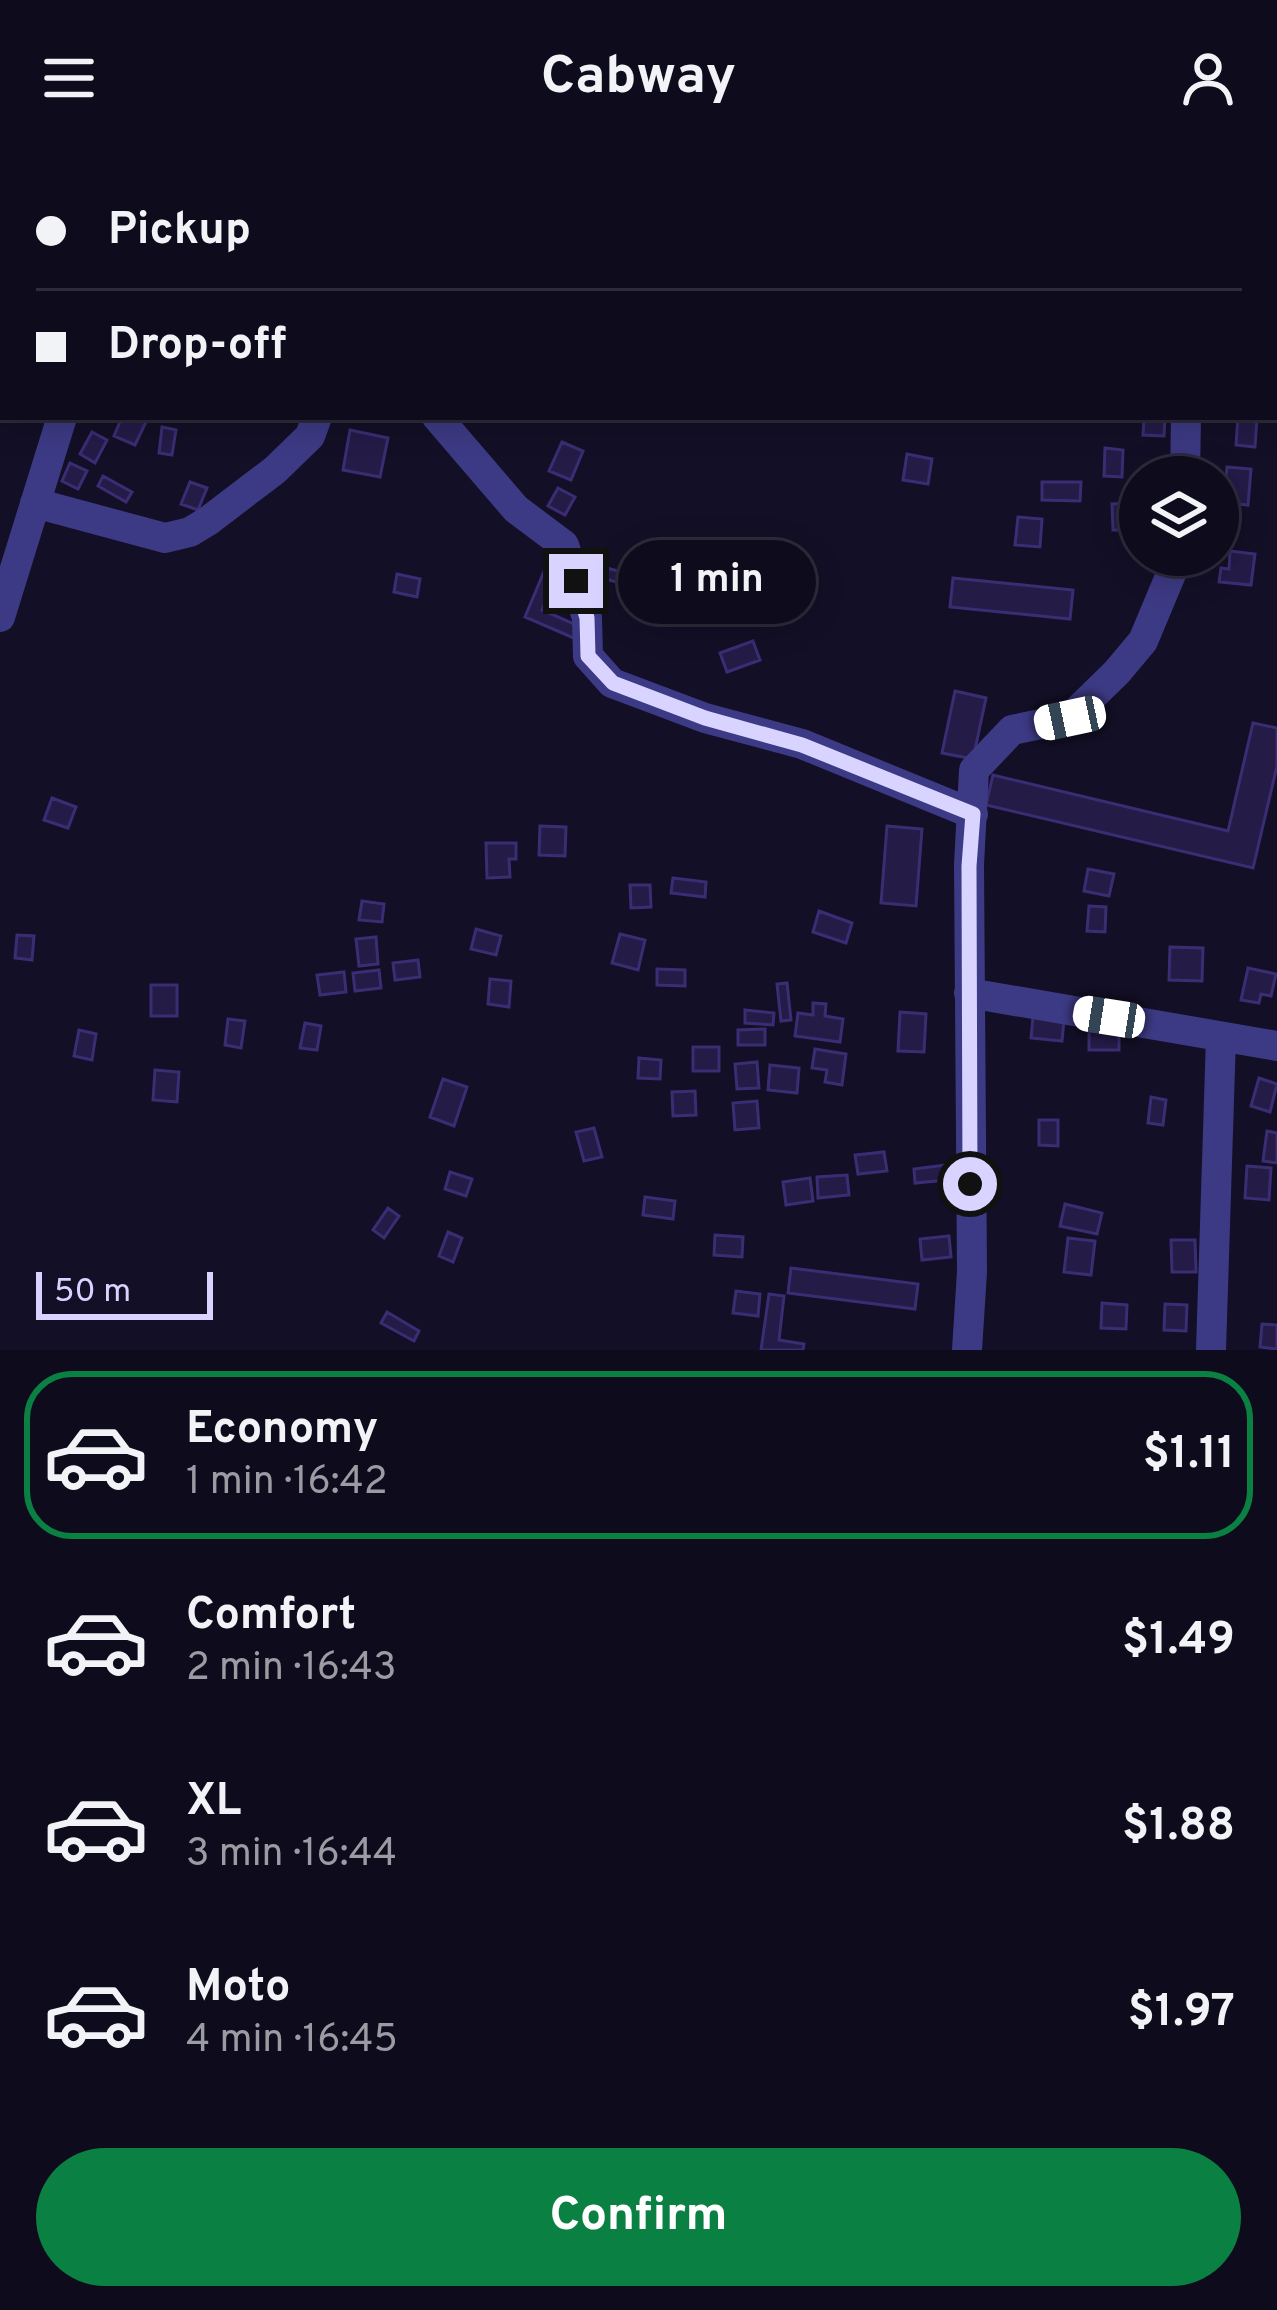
<!DOCTYPE html>
<meta charset="utf-8">
<style>
:root{--surface:#0e0b1c;--page:#171425;--text:#f1f3f6;--muted:#9b9ba3;--line:#2e2b3b;--accent:#0b8043}
body{margin:0;font-family:Overpass,sans-serif;background:var(--page);color:var(--text);height:100vh;display:flex;flex-direction:column;font-size:45px;white-space:nowrap}
*{box-sizing:border-box;margin:0}
p{font-size:39px;color:var(--muted)}
.icon{flex:none;width:66px;height:66px;fill:none;stroke:currentColor;stroke-width:2;stroke-linecap:round;stroke-linejoin:round}
.map{position:relative;height:1194px;overflow:hidden}
.details{display:flex;flex-direction:column;background:var(--surface);flex:1}
.details>*{flex:none}
.banner{position:absolute;left:0px;top:0px;width:1278px;height:264px;box-shadow:0 6px 30px #0003,0 0 0 3px var(--line);display:grid;align-content:center;height:264px;padding:0 36px;background:var(--surface)}
.buttons{position:absolute;left:1119px;top:300px;display:grid;gap:24px}
.buttons a{display:grid;place-items:center;width:120px;height:120px;border-radius:50%;background:var(--surface);box-shadow:0 6px 30px #0003,0 0 0 3px var(--line);font-size:60px}
.scale{position:absolute;left:36px;bottom:30px;width:177px;box-sizing:border-box;padding-left:12px;border:6px solid #d9d4ff;border-top:0;font-size:33px;line-height:42px;white-space:nowrap;color:#d9d4ff;-webkit-text-stroke:9px #130f26;paint-order:stroke}
.end{position:absolute;width:54px;height:54px;margin:-27px;border:15px solid #d9d4ff;background:#111;box-shadow:0 0 0 6px #111}
.from{border-radius:50%}
.bubble{position:absolute;height:84px;border-radius:42px;background:var(--surface);box-shadow:0 6px 30px #0003,0 0 0 3px var(--line);font-size:39px;font-weight:700;line-height:84px;text-align:center}
.car{position:absolute;width:36px;height:72px;margin:-36px -18px;border-radius:15px;box-shadow:0 0 9px 3px #0007;background:linear-gradient(#fff 24%,#345 0 40%,#fff 0 76%,#345 0 86%,#fff 0)}
.banner b{display:flex;align-items:center;gap:42px;height:114px;font-size:45px}
.banner b+b{border-top:3px solid var(--line)}
.banner i{width:30px;height:30px;background:var(--text)}
ul{padding:21px 0 0;list-style:none}
li{display:flex;align-items:center;gap:36px;height:168px;margin:0 24px 18px;padding:0 12px;border:6px solid transparent;border-radius:48px}
li div{flex:1}
li b{display:block;font-size:45px}
li em{font-style:normal;font-weight:700}
li.active{border-color:var(--accent)}
li>.icon{width:108px;height:108px;stroke-width:1.5}
.primary-button{display:flex;gap:24px;margin-top:auto;padding:24px 36px}
.primary-button a{flex:1;height:138px;border-radius:72px;background:var(--accent);color:#fff;font-size:48px;font-weight:700;line-height:138px;text-align:center}
header{display:flex;justify-content:space-between;align-items:center;height:156px;padding:0 36px;background:var(--surface);font-size:54px;font-weight:700}
.map>svg:first-child{display:block}
</style>
<header><svg class="icon" aria-label="menu" viewBox="0 0 24 24"><path d="M4 6h16M4 12h16M4 18h16"/></svg>Cabway<svg class="icon" aria-label="person" viewBox="0 0 24 24"><circle cx="12" cy="8" r="4"/><path d="M4 21q1-7 8-7t8 7"/></svg></header>
<div class="map">
<svg width="1277" height="1194" viewBox="0 0 1277 1194">
<rect width="100%" height="100%" fill="#130f26"/>
<!-- building -->
<path fill="#241b47" stroke="#3b2d73" stroke-width="3" d="M122 261H136L146 266 135 289 114 280Z
M1144 261H1165L1164 280 1143 279Z
M1238 261 1257 262 1255 291 1236 289Z
M162 271 176 274 172 299 159 297Z
M350 274 388 282 380 321 343 314Z
M92 276 107 284 95 307 80 298Z
M562 286 583 295 571 324 549 315Z
M1105 292 1123 294 1122 321 1104 320Z
M907 298 932 303 928 328 903 324Z
M70 307 87 315 78 333 62 325Z
M1227 311 1251 313 1248 349 1218 346V329L1225 330Z
M103 320 132 336 126 346 98 330Z
M190 326 207 332 198 354 181 348Z
M1042 326H1081L1080 345 1042 344Z
M558 332 575 341 565 359 548 350Z
M1131 347 1132 374H1113L1112 348Z
M1018 361 1042 363 1040 391 1015 389Z
M1230 395 1255 398 1251 429 1219 426 1221 412 1229 413Z
M550 401 562 407 542 454 581 471 576 483 525 461Z
M578 404 629 418 626 429 575 414Z
M397 418 420 423 417 441 394 436Z
M953 422 1073 434 1070 463 950 451Z
M753 485 760 504 727 516 720 497Z
M955 535 986 542 973 603 942 597Z
M1253 567 1277 572V610L1253 712 986 649 993 619 1228 675Z
M52 642 76 651 68 672 44 664Z
M540 670 566 671 565 700 539 699Z
M887 670 922 673 916 750 881 747Z
M486 687H516V703H509L510 721 487 722Z
M1088 713 1114 718 1109 740 1084 735Z
M673 722 706 726 705 741 671 737Z
M630 729H650L651 751 631 752Z
M362 745 384 748 382 766 359 764Z
M1089 750 1106 751 1105 776 1087 775Z
M819 755 852 767 846 787 813 776Z
M476 773 501 780 496 799 471 793Z
M620 778 645 784 638 814 612 807Z
M17 779 34 780 32 804 15 802Z
M376 781 378 808 359 810 356 783Z
M1170 791 1203 792 1202 825 1169 824Z
M418 804 420 821 395 824 393 807Z
M1248 812 1276 818 1271 840 1261 838 1259 847 1241 844Z
M657 813 685 814V830L657 829Z
M379 814 381 832 355 835 353 817Z
M344 816 346 836 320 839 317 819Z
M490 823 511 825 509 851 488 848Z
M787 827 791 864 781 865 777 828Z
M151 829H177V860H151Z
M813 847 826 848 825 860 843 863 840 886 795 880 798 857 813 859Z
M745 854 774 857 773 869 745 867Z
M900 856 926 858 924 896 898 895Z
M1033 861 1064 864 1062 885 1031 882Z
M228 863 245 865 241 892 225 889Z
M305 867 321 870 317 894 300 892Z
M765 873V889H738V874Z
M79 874 96 878 92 904 74 900Z
M1089 875 1119 876V894H1089Z
M693 891H719V915H693Z
M815 893 846 898 842 929 825 926 827 914 812 912Z
M639 902 661 904 660 923 638 922Z
M757 906 759 932 737 933 735 908Z
M770 909 799 912 797 937 768 934Z
M155 914 179 916 177 946 153 944Z
M1259 922 1277 928 1270 956 1251 950Z
M443 923 467 931 454 970 430 961Z
M695 935 696 959 673 960 672 936Z
M1151 941 1166 944 1163 969 1148 967Z
M757 945 759 972 735 974 733 947Z
M1039 964H1058V990L1039 989Z
M594 972 602 1001 584 1005 576 976Z
M1267 975 1277 977V1007L1263 1005Z
M884 996 887 1015 858 1018 855 999Z
M946 1009 948 1024 915 1027 914 1013Z
M1247 1010 1271 1012 1269 1044 1245 1042Z
M450 1016 472 1023 466 1040 445 1033Z
M847 1019 849 1039 818 1042 817 1021Z
M810 1022 813 1045 786 1049 783 1026Z
M645 1041 675 1045 673 1063 643 1059Z
M1065 1048 1102 1057 1097 1078 1060 1070Z
M388 1052 399 1060 384 1082 373 1074Z
M448 1076 462 1082 453 1106 439 1100Z
M715 1079 743 1081 742 1101 714 1099Z
M949 1080 951 1101 922 1104 920 1083Z
M1068 1082 1095 1085 1091 1119 1064 1116Z
M1171 1084H1195L1196 1116H1172Z
M791 1112 918 1128 915 1153 788 1137Z
M736 1135 760 1138 758 1160 733 1157Z
M769 1138 784 1140 779 1184 804 1188 803 1194H761Z
M1102 1147 1127 1149 1126 1173 1101 1172Z
M1165 1148 1187 1149 1186 1175 1164 1174Z
M387 1156 419 1175 414 1185 381 1167Z
M1262 1168 1277 1169V1193L1260 1191Z"/>
<g fill="none" stroke-linecap="round" stroke-linejoin="round">
<!-- minor -->
<path stroke="#3d3a85" stroke-width="30" d="M205 3 207 0
M808 3 812 0
M1207 3 1208 0
M437 261 516 353 564 389 587 462 588 500 612 527 705 562 802 588 973 658
M1185 321 1186 261
M35 347 165 382 190 376 208 365 275 314 310 280 317 261
M0 461 62 261
M969 837 1277 890
M967 1194 972 1116 969 709 974 614 1012 574 1070 562 1117 516 1143 485 1179 399
M1211 1194 1221 881"/>
</g>
<g fill="none" stroke-linecap="round" stroke-linejoin="round">
<!-- route -->
<path stroke="#d9d4ff" stroke-width="15" d="M576 425 587 462 588 500 613 527 705 562 802 589 973 658 969 710 970 1028"/>
</g>
</svg>
<div class="buttons">
<a><svg class="icon" aria-label="layers" viewBox="0 0 24 24"><path d="M12 4l9 5-9 5-9-5zM3 14l9 5 9-5"/></svg></a>
</div>
<div class="scale">50 m</div>
<i class="end from" style="left:970px;top:1028px"></i>
<i class="end" style="left:576px;top:425px"></i>
<div class="bubble" style="left:618px;top:384px;width:198px">1 min</div>
<i class="car" style="left:1070px;top:562px;rotate:258deg"></i>
<i class="car" style="left:1109px;top:861px;rotate:279deg"></i>
<div class="banner">
<b><i class="from"></i>Pickup</b>
<b><i></i>Drop-off</b>
</div>
</div>
<section class="details">
<ul>
<li class="active"><svg class="icon" aria-label="car" viewBox="0 0 24 24"><path d="M5 17H2v-5l4-1 3-4h7l3 4 3 1v5h-3M9 17h6M6 11h13"/><circle cx="7" cy="17" r="2"/><circle cx="17" cy="17" r="2"/></svg><div><b>Economy</b><p>1 min · 16:42</p></div><em>$1.11</em></li>
<li><svg class="icon" aria-label="car" viewBox="0 0 24 24"><path d="M5 17H2v-5l4-1 3-4h7l3 4 3 1v5h-3M9 17h6M6 11h13"/><circle cx="7" cy="17" r="2"/><circle cx="17" cy="17" r="2"/></svg><div><b>Comfort</b><p>2 min · 16:43</p></div><em>$1.49</em></li>
<li><svg class="icon" aria-label="car" viewBox="0 0 24 24"><path d="M5 17H2v-5l4-1 3-4h7l3 4 3 1v5h-3M9 17h6M6 11h13"/><circle cx="7" cy="17" r="2"/><circle cx="17" cy="17" r="2"/></svg><div><b>XL</b><p>3 min · 16:44</p></div><em>$1.88</em></li>
<li><svg class="icon" aria-label="car" viewBox="0 0 24 24"><path d="M5 17H2v-5l4-1 3-4h7l3 4 3 1v5h-3M9 17h6M6 11h13"/><circle cx="7" cy="17" r="2"/><circle cx="17" cy="17" r="2"/></svg><div><b>Moto</b><p>4 min · 16:45</p></div><em>$1.97</em></li>
</ul>
<div class="primary-button"><a>Confirm</a></div>
</section>
